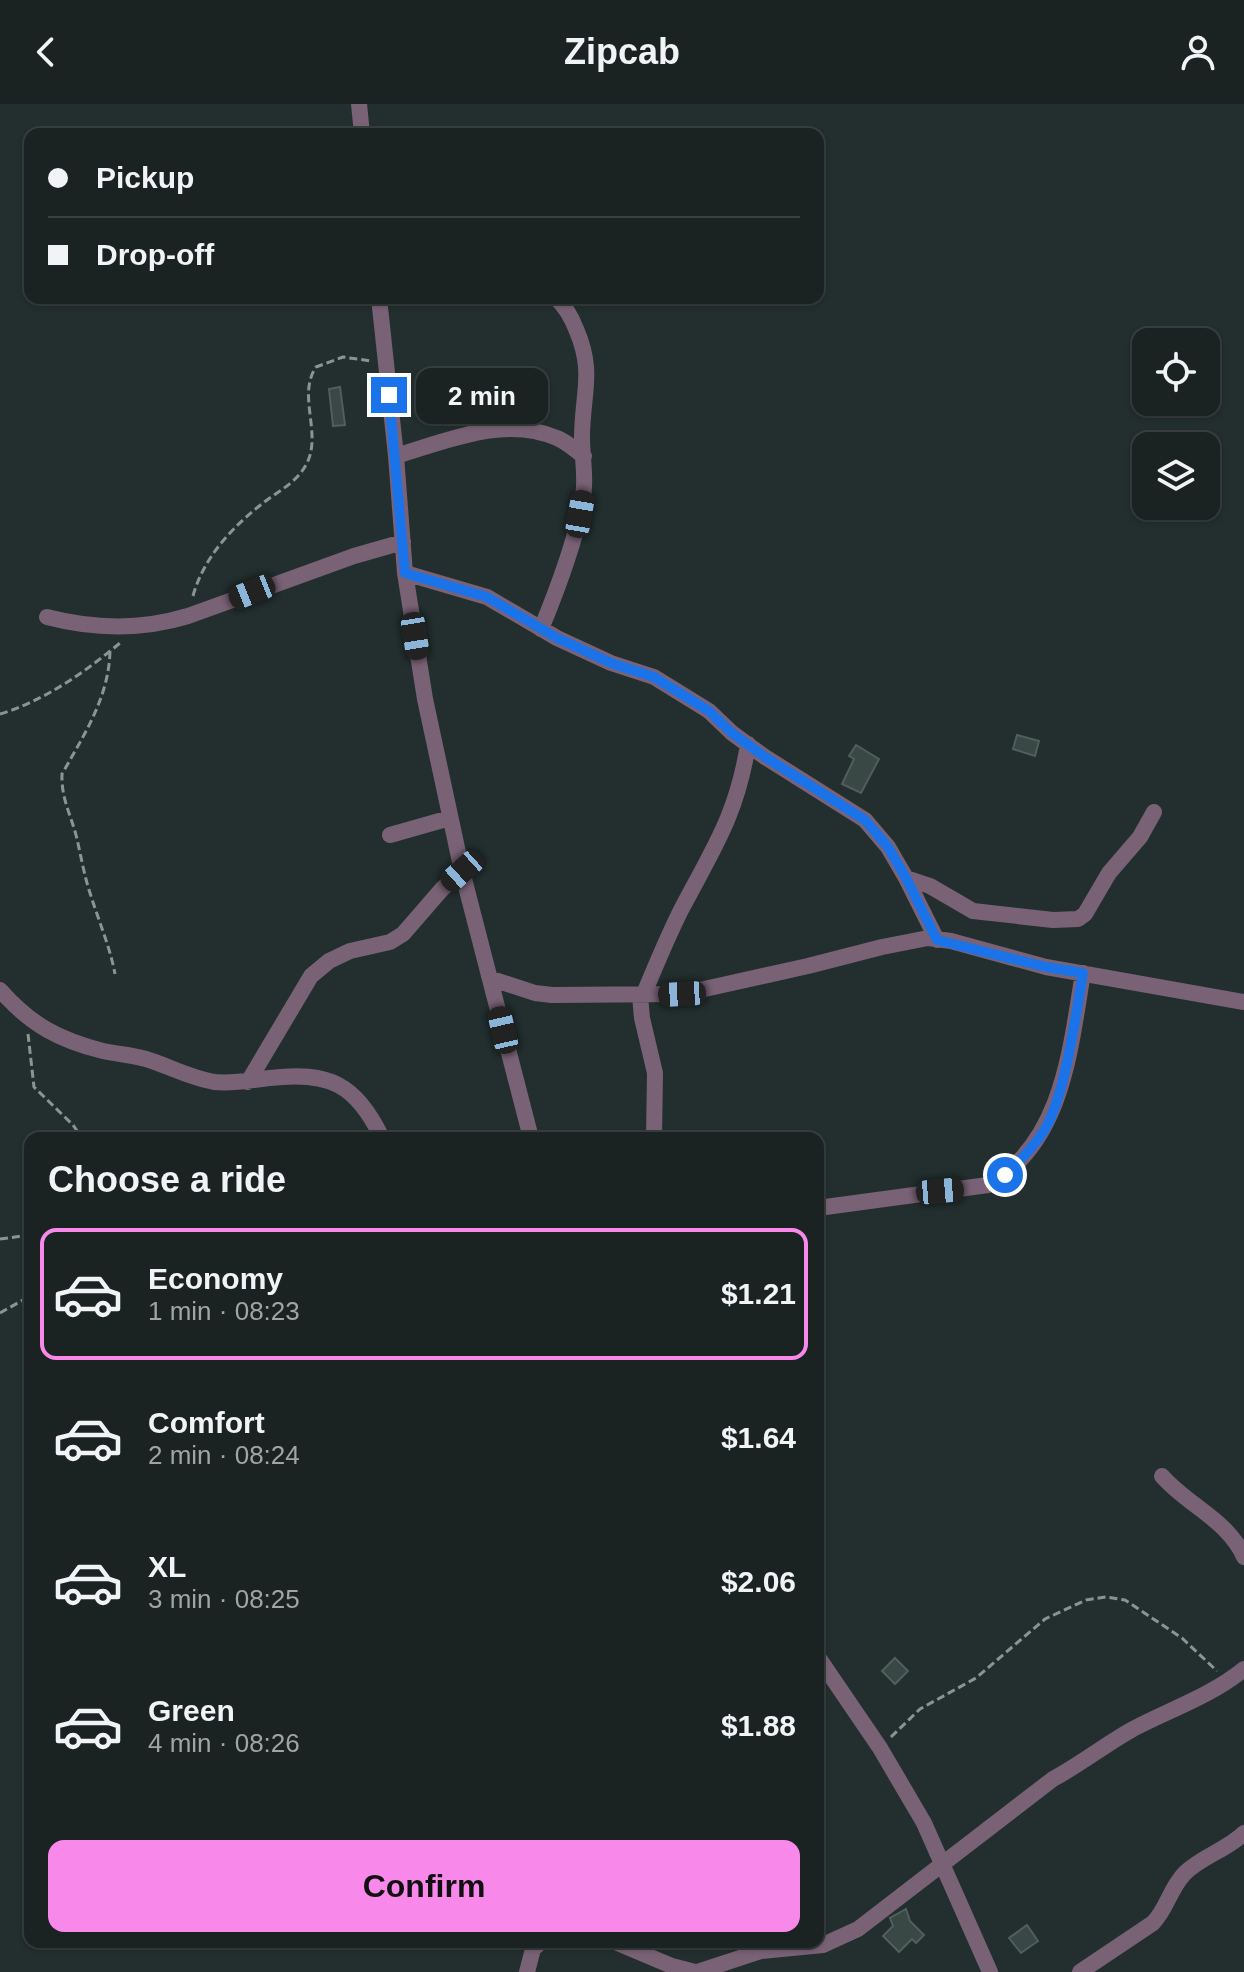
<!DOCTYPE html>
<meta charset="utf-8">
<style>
:root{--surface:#1a2322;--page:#272f2f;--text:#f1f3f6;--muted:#9fa4a5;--line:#384040;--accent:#f888ea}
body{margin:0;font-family:Arial,sans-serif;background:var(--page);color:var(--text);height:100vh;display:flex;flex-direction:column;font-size:30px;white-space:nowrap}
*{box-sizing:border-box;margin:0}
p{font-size:26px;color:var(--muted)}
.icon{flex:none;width:44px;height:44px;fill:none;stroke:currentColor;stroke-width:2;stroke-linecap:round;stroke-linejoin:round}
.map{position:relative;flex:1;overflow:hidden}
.panel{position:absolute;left:24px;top:1028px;width:800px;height:816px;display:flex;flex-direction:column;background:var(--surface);border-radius:16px;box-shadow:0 2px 6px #0004,0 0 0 2px var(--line)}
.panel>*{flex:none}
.banner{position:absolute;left:24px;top:24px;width:800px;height:176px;border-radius:16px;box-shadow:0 2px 6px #0004,0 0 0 2px var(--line);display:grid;align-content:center;height:176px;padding:0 24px;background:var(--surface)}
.fabs{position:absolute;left:1132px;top:224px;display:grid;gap:16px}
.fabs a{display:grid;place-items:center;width:88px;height:88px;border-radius:16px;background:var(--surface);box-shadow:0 2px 6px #0004,0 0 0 2px var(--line);font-size:40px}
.end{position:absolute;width:36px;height:36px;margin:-18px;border:10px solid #1a73e8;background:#fff;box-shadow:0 0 0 4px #fff}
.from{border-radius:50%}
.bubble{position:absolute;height:56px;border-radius:16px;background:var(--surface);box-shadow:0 2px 6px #0004,0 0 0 2px var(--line);font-size:26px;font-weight:700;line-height:56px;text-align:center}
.car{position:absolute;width:24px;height:48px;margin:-24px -12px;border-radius:10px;box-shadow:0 0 6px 2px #0007;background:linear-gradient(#222 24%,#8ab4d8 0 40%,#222 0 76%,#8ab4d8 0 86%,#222 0)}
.banner b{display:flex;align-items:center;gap:28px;height:76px;font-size:30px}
.banner b+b{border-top:2px solid var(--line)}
.banner i{width:20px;height:20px;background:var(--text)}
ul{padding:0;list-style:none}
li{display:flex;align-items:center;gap:24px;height:132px;margin:0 16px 12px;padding:0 8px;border:4px solid transparent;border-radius:16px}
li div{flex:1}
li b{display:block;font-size:30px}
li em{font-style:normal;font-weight:700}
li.active{border-color:var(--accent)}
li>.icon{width:72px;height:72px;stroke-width:1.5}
h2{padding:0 24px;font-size:36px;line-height:96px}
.cta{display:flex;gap:16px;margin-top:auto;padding:16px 24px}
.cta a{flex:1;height:92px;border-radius:16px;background:var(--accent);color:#111;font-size:32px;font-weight:700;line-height:92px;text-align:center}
header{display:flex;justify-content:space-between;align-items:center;height:104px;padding:0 24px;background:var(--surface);font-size:36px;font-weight:700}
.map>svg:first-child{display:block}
</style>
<header><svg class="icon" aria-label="back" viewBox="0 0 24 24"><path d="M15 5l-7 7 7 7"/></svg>Zipcab<svg class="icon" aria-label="person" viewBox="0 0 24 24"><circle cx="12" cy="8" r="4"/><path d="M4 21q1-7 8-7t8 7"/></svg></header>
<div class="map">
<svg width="1244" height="1868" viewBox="0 0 1244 1868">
<rect width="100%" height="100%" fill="#222f2e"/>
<!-- building -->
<path fill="#394745" stroke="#505e5c" stroke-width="2" d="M340 283 345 321 333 322 329 285Z
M1017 631 1039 637 1035 652 1013 645Z
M856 641 879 655 861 689 842 680 854 655 849 652Z
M895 1554 908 1567 895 1580 882 1567Z
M906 1805 910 1817 924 1831 916 1839 912 1835 899 1848 883 1832 893 1822 890 1814Z
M1027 1821 1038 1837 1021 1849 1009 1834Z"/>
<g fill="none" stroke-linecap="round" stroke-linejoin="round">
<!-- path -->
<path stroke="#8a9493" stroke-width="3" stroke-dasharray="8 4" stroke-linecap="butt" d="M193 492C204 452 234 421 267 396 282 385 298 377 307 359 322 329 297 291 316 263L343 253 371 257
M110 547C109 593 84 631 62 670 61 693 70 709 76 731 81 751 84 772 91 792 99 818 110 843 115 870
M0 610C44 597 85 568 120 539
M28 930 34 983 73 1021 82 1034
M0 1135 30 1131
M0 1209 30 1192
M891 1633 920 1605 976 1574 1045 1515 1086 1496 1106 1493 1125 1496 1182 1534 1217 1567"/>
<!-- minor -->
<path stroke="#7a6276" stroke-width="16" d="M359 0 362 30
M379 194 396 352 405 469 425 595 462 767 531 1034
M396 352C447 337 504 311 557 334 567 338 575 346 584 352
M405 469 487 493 557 534 611 559 654 573 709 607 732 629 765 653 865 716 888 743 906 774 937 836
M47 513C93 525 142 526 188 512L354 452 403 438
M541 525C556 489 582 421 584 383 585 366 582 350 582 334 582 290 595 268 576 225 571 212 566 203 556 194
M390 731 450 714
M906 774 930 782 973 807 1053 816 1078 815 1085 810 1109 769 1140 733 1154 708
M492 875 535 889 552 891 682 890 808 862 882 843 928 834 951 837 1046 863 1244 898
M0 886C31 921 59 936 103 947 117 950 132 951 146 955 169 962 190 974 215 978 234 980 251 976 270 974 329 967 356 980 382 1034
M640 892 642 914 655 969 654 1034
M643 892C655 863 667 834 681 806 713 745 737 711 748 640
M248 978 311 872 329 857 350 847 390 838 403 830 442 785 462 767
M818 1104 988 1081C1063 1039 1070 946 1083 869
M1162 1372C1187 1401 1229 1417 1244 1453
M818 1553 880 1644 924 1719 990 1868
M615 1838 672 1862 695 1868
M527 1868 533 1845 541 1838
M697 1868 761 1847 823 1841 858 1825 1053 1675C1081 1660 1106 1640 1133 1625 1171 1605 1211 1592 1244 1565
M1080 1868 1153 1819C1167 1805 1170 1784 1185 1769 1202 1752 1227 1746 1244 1729"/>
</g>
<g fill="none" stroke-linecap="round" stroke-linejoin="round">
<!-- route -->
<path stroke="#1a73e8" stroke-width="10" d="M389 291 405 469 487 493 557 534 611 559 654 573 709 607 732 629 765 653 865 716 888 743 906 774 937 836 1046 863 1083 869C1076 910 1065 992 1045 1025 1034 1043 1020 1057 1005 1071"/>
</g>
</svg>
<div class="fabs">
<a><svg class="icon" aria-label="locate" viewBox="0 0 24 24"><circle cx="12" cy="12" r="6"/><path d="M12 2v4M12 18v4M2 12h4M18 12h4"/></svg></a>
<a><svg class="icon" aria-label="layers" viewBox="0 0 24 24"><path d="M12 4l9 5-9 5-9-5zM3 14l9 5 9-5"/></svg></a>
</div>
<i class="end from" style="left:1005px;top:1071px"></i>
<i class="end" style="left:389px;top:291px"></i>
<div class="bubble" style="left:416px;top:264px;width:132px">2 min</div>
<i class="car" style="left:580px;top:410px;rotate:10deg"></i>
<i class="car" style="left:252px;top:488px;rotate:248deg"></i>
<i class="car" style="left:415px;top:532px;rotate:171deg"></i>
<i class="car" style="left:462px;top:767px;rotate:228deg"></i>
<i class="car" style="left:682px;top:890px;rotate:267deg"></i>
<i class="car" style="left:503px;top:926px;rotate:347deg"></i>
<i class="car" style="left:940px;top:1087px;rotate:85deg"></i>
<div class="banner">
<b><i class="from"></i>Pickup</b>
<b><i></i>Drop-off</b>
</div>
<section class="panel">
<h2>Choose a ride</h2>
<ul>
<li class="active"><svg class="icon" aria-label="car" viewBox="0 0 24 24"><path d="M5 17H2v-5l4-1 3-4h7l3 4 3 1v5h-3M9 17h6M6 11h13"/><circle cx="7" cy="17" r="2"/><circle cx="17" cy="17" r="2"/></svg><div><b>Economy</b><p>1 min · 08:23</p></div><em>$1.21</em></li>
<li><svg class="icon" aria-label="car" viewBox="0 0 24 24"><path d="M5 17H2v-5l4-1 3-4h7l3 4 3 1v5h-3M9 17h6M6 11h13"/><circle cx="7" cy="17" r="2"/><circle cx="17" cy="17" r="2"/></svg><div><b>Comfort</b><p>2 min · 08:24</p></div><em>$1.64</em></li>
<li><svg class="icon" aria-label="car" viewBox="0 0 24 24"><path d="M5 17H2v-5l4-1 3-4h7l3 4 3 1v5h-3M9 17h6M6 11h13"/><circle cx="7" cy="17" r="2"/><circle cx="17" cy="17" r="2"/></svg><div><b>XL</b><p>3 min · 08:25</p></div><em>$2.06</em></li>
<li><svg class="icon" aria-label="car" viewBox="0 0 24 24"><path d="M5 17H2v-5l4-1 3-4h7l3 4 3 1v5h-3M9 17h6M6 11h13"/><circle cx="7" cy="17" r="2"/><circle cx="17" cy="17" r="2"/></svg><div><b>Green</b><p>4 min · 08:26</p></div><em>$1.88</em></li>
</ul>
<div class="cta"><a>Confirm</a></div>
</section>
</div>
